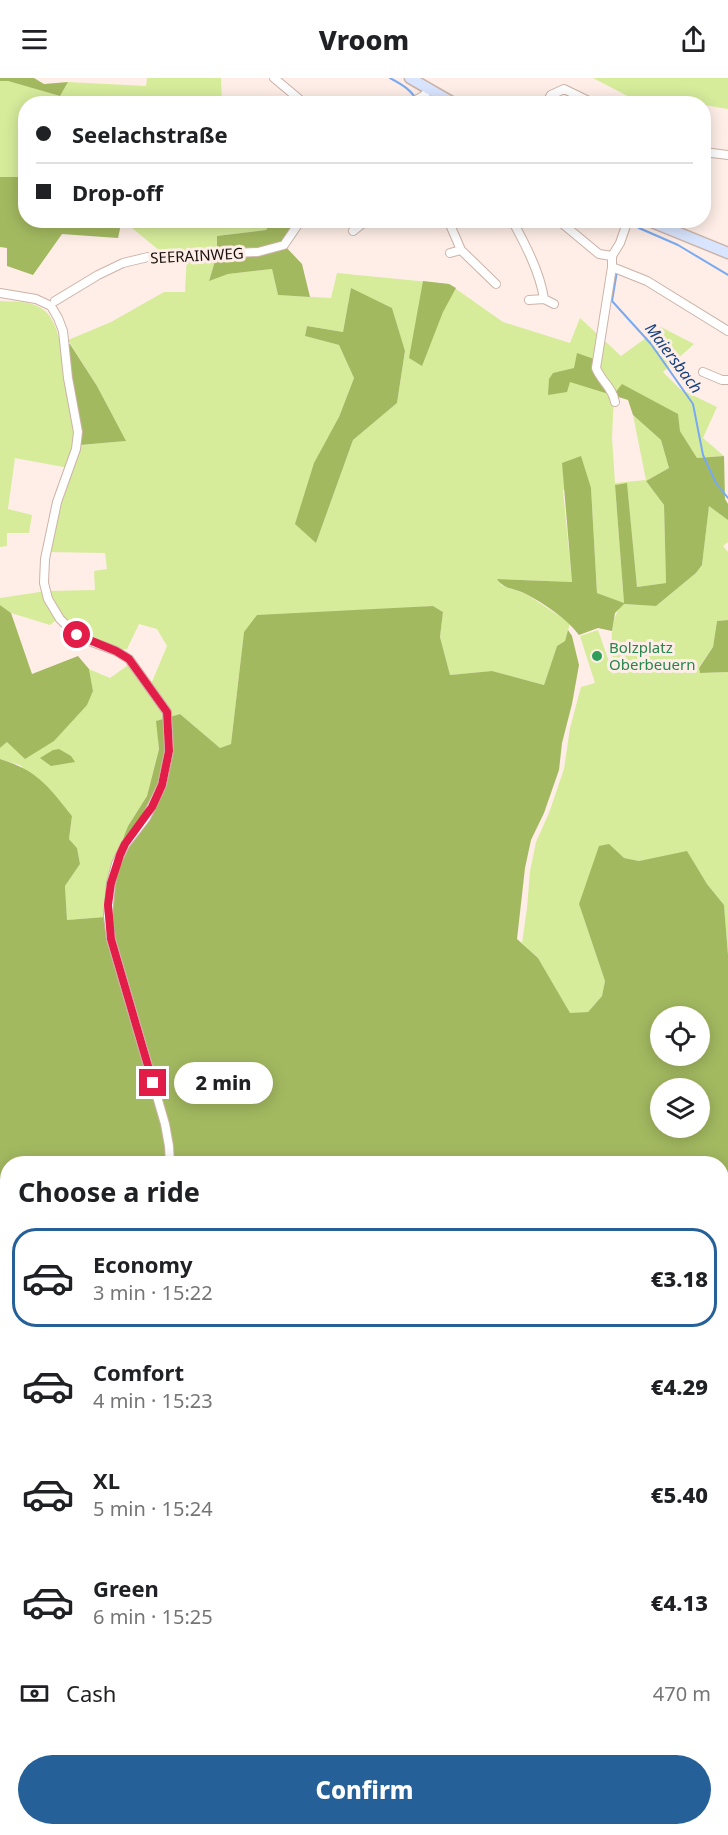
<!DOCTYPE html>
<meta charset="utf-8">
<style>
:root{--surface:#fff;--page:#f2f2f2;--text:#202124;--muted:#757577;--line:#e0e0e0;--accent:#256198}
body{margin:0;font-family:"Noto Sans",sans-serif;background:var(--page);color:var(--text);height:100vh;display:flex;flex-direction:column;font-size:22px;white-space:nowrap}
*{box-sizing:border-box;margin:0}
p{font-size:20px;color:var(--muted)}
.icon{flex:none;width:33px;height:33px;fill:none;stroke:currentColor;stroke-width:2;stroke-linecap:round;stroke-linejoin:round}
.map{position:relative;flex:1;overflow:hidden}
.drawer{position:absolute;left:0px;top:1078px;width:729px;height:680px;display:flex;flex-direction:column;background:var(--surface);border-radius:24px 24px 0 0;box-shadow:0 3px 15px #0003}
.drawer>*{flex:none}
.guide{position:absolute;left:18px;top:18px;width:693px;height:132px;border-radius:24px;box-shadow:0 3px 15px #0003;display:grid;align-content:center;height:132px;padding:0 18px;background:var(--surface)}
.fabs{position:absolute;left:650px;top:928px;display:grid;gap:12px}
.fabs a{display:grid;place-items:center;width:60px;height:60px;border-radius:50%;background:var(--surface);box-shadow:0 3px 15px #0003;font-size:30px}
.end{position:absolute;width:27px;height:27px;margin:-14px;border:8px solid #e11d48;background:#fff;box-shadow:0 0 0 3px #fff}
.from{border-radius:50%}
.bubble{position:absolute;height:42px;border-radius:21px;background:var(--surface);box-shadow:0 3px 15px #0003;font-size:20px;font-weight:800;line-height:42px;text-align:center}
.guide b{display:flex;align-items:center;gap:21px;height:57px;font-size:22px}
.guide b+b{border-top:2px solid var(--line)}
.guide i{width:15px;height:15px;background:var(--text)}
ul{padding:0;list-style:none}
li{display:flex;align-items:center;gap:18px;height:99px;margin:0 12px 9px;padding:0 6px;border:3px solid transparent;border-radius:24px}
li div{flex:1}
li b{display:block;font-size:22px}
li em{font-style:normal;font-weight:800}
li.active{border-color:var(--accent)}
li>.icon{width:54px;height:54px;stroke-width:1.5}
h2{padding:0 18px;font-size:27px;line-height:72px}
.pay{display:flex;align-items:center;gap:15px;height:66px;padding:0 18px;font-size:22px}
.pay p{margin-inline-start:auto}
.button{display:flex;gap:12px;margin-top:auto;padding:12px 18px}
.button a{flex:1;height:69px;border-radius:36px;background:var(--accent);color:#fff;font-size:24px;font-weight:800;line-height:69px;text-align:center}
header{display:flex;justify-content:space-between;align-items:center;height:78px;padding:0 18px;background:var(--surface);font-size:27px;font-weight:800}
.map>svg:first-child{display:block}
</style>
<header><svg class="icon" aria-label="menu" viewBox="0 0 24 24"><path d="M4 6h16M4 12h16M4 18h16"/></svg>Vroom<svg class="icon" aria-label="share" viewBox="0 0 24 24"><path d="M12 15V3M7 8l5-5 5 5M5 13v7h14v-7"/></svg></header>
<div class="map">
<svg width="728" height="1757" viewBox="0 0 728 1757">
<rect width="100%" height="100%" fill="#feeee7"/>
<!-- green -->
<path fill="#d6ec9b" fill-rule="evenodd" d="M147 0H221L222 25 26 26 25 99H0V3H8L60 18 68 4 146 8Z
M593 0H728V31L704 27V26L641 25Z
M95 143H272L266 152 217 158V176L209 202 228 196 272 191 278 217 331 220 337 195 449 206 503 244 570 265 580 240 621 278 661 249 694 266 663 294 680 311 717 329 703 360 724 378 697 380 680 353 677 336 614 316 612 360 615 405 646 402 633 337 661 362 669 390 646 403 664 427 666 505 637 509 627 406 615 407 624 526 656 528 696 495 702 487 709 427 728 442V464L723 468 728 474V542L717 543 713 569 699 589 700 595 728 594V877L724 827 707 806 687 774 639 783 624 780 579 826 605 903 602 918 588 934 570 936 538 880 522 865 527 830 530 793 536 764 549 735 564 691 570 650 581 609 595 605 580 558 598 552 614 598C613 574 606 545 623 525L597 515 591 410 563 412 572 504 498 501 501 507 526 516 570 545 565 563 557 568 544 607 492 593 450 597 440 559 443 534 433 528 380 532 244 554 231 666 220 670 180 636 157 643 159 670 147 718 128 748 105 839 67 842 65 808 80 786 77 770 69 761 72 738 20 687 0 681V670L7 664 93 613 89 591 110 600 131 585 151 606 167 568 157 551 139 546 127 571C102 576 76 556 55 543L50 547 11 535 0 527V520L46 513 95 512 94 493 107 491 105 475 48 474 69 390 15 380 8 431 32 437 29 455H7V468L0 469V223C14 224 28 222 41 230 64 243 64 298 69 321 72 337 76 352 80 367L125 363 97 308 68 262 111 244 164 214H185L187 177 157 178 160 173 132 150 120 146ZM351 211 392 230 405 274 397 325 353 362 316 465 339 339 354 300 339 267 305 258 307 248 343 254Z
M0 1354 8 1357 7 1428 3 1427 0 1432Z
M338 1751H393L395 1757H342Z"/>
<!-- forest -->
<path fill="#a3b960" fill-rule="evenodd" d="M0 0H34L44 6 68 4 60 18 8 3H0Z
M0 99H25L26 142H95L121 146 118 160 62 156 33 197 7 188V170L0 169Z
M272 143H301L284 167 302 186 310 219 278 217 272 191 228 196 209 203 217 176V158L266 152Z
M423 203 449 206 456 210 443 234 422 288 409 280Z
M351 210 392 230 405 273 397 325 353 362 316 465 295 446 314 385 339 339 354 300 339 267 305 258 307 248 343 254Z
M70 266 97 308 126 363 80 367 62 268Z
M577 275 597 282 596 290 614 316 622 306 678 336 680 353 697 380 724 378 725 421 728 426V442L709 428 702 487 696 495 656 528 624 526 615 535 612 553 598 550 579 557C566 540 545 526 526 516 516 511 503 511 497 501L572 504 562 385 581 378 591 410 597 515 624 525 615 407 627 405 637 509 666 505 664 427 646 403 669 390 661 362 633 337 628 322 570 304 567 314 548 317 549 301 553 295 574 290Z
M0 527 11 535 32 596 78 578 89 591 93 613 87 627 54 663 25 681 7 664 0 670Z
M433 528 443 534 440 559 450 597 492 593 544 607 557 568 565 563 568 552 572 558 579 587 572 626 562 665 559 692 544 735 531 762 525 790 517 861 538 880 570 935 588 934 602 918 605 903 579 826 599 768 609 766 624 780 639 783 687 773 707 806 724 827 728 877V1757H395L393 1751 722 1750V1086H8L7 1357 0 1354V681C37 692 49 709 72 738L69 761 77 770 80 786 65 808 67 842 105 839 111 793 128 748 147 718 159 671 156 643 180 636 220 670 231 666 244 554 257 537ZM660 939H699V978H660ZM660 1011H699V1050H660Z
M728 542V594L700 595 699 590 713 569 717 543Z
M59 671 71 678 75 684 51 688 40 680 53 672Z
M3 1427 8 1428V1750H338L342 1757H0V1432Z"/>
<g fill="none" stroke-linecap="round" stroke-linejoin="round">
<!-- stream -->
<path stroke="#78a9f1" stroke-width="2" d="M390 0C403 7 412 12 419 26
M630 144 639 150 678 167 728 197
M617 193 612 223 651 266 693 326 703 377 716 405 728 420
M0 1410 8 1416
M349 1750V1757"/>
<defs>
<path id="minor" d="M274 0 305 26
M409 26 423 18 430 12
M546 26 551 17 564 11 595 26
M704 74 728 77
M448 142 461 172
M512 142C525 166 540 194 544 221
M558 142 599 176 612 178
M353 153 367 142
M450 175 461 172 496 206
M612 189 647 203 728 253
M0 215 36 221 51 228 58 240 63 253 68 300 78 354 76 371 57 424 45 481 44 505 48 521 60 541 71 552 84 561 116 573 129 581 167 634 169 673 162 707 146 740 125 767 116 786 111 805 108 838 111 861 165 1046 169 1068 170 1086
M529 222 544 221 554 226
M55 223 98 197 123 185 148 179 258 174 284 167 301 142
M703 294 722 302H728
M615 324C613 310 601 303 596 290L612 189V178L620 165 628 142"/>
<path id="secondary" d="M410 0 455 26
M647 142 728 175"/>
</defs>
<!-- minor casing -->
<use href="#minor" stroke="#ccb3a7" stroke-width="10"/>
<!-- secondary casing -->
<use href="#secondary" stroke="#ccb3a7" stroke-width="13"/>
<!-- minor -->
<use href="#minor" stroke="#fff" stroke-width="8"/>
<!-- secondary -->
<use href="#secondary" stroke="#d9e5fe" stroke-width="10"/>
</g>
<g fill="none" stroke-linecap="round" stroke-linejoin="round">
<!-- route -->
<path stroke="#e11d48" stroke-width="8" d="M77 557 116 573 129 581 167 634 169 673 162 707 152 729 125 766 120 777 111 805 108 827 111 861 153 1005"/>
</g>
<!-- markers -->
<circle fill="#2e9e5b" stroke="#feeee7" stroke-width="2" cx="597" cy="578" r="6"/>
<g text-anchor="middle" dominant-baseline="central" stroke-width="6" stroke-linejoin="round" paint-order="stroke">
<!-- street labels -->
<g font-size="15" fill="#170f0b" stroke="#feeee7">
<text transform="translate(197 177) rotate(-3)">SEERAINWEG</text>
</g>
<!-- leisure labels -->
<g font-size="15" fill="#27864d" stroke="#feeee7" text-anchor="start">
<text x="609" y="569">Bolzplatz<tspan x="609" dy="17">Oberbeuern</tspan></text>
</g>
<!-- water labels -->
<g font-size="16" font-style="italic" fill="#144181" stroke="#feeee7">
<text transform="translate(674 280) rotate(53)">Maiersbach</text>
</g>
</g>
</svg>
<div class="fabs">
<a><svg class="icon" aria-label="locate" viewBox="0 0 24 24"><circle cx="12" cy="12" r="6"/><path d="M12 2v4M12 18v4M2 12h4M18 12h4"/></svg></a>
<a><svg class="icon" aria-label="layers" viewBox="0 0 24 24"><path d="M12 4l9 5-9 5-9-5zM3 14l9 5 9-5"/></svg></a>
</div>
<i class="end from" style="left:77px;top:557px"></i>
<i class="end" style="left:153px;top:1005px"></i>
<div class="bubble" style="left:174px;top:984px;width:99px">2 min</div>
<div class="guide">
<b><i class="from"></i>Seelachstraße</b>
<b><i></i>Drop-off</b>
</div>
<section class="drawer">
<h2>Choose a ride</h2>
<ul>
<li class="active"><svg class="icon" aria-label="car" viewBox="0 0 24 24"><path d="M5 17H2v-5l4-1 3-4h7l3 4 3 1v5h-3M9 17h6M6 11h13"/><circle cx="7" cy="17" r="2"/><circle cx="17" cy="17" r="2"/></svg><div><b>Economy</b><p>3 min · 15:22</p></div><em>€3.18</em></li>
<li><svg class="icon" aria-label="car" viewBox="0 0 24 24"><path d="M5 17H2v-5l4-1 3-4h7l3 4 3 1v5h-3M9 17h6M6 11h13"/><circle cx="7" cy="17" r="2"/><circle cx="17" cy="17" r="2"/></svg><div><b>Comfort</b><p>4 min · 15:23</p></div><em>€4.29</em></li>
<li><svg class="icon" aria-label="car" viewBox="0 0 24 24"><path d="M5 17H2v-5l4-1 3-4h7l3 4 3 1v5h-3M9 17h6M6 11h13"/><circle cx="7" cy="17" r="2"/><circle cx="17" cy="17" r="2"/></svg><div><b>XL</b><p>5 min · 15:24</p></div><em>€5.40</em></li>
<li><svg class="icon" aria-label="car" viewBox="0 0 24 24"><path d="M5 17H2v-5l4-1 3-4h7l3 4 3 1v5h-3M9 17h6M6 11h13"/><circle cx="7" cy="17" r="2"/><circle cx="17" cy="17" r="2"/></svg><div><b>Green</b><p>6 min · 15:25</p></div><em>€4.13</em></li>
</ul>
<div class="pay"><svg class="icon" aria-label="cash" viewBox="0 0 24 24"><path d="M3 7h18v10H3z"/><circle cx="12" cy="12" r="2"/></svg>Cash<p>470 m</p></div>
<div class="button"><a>Confirm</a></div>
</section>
</div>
